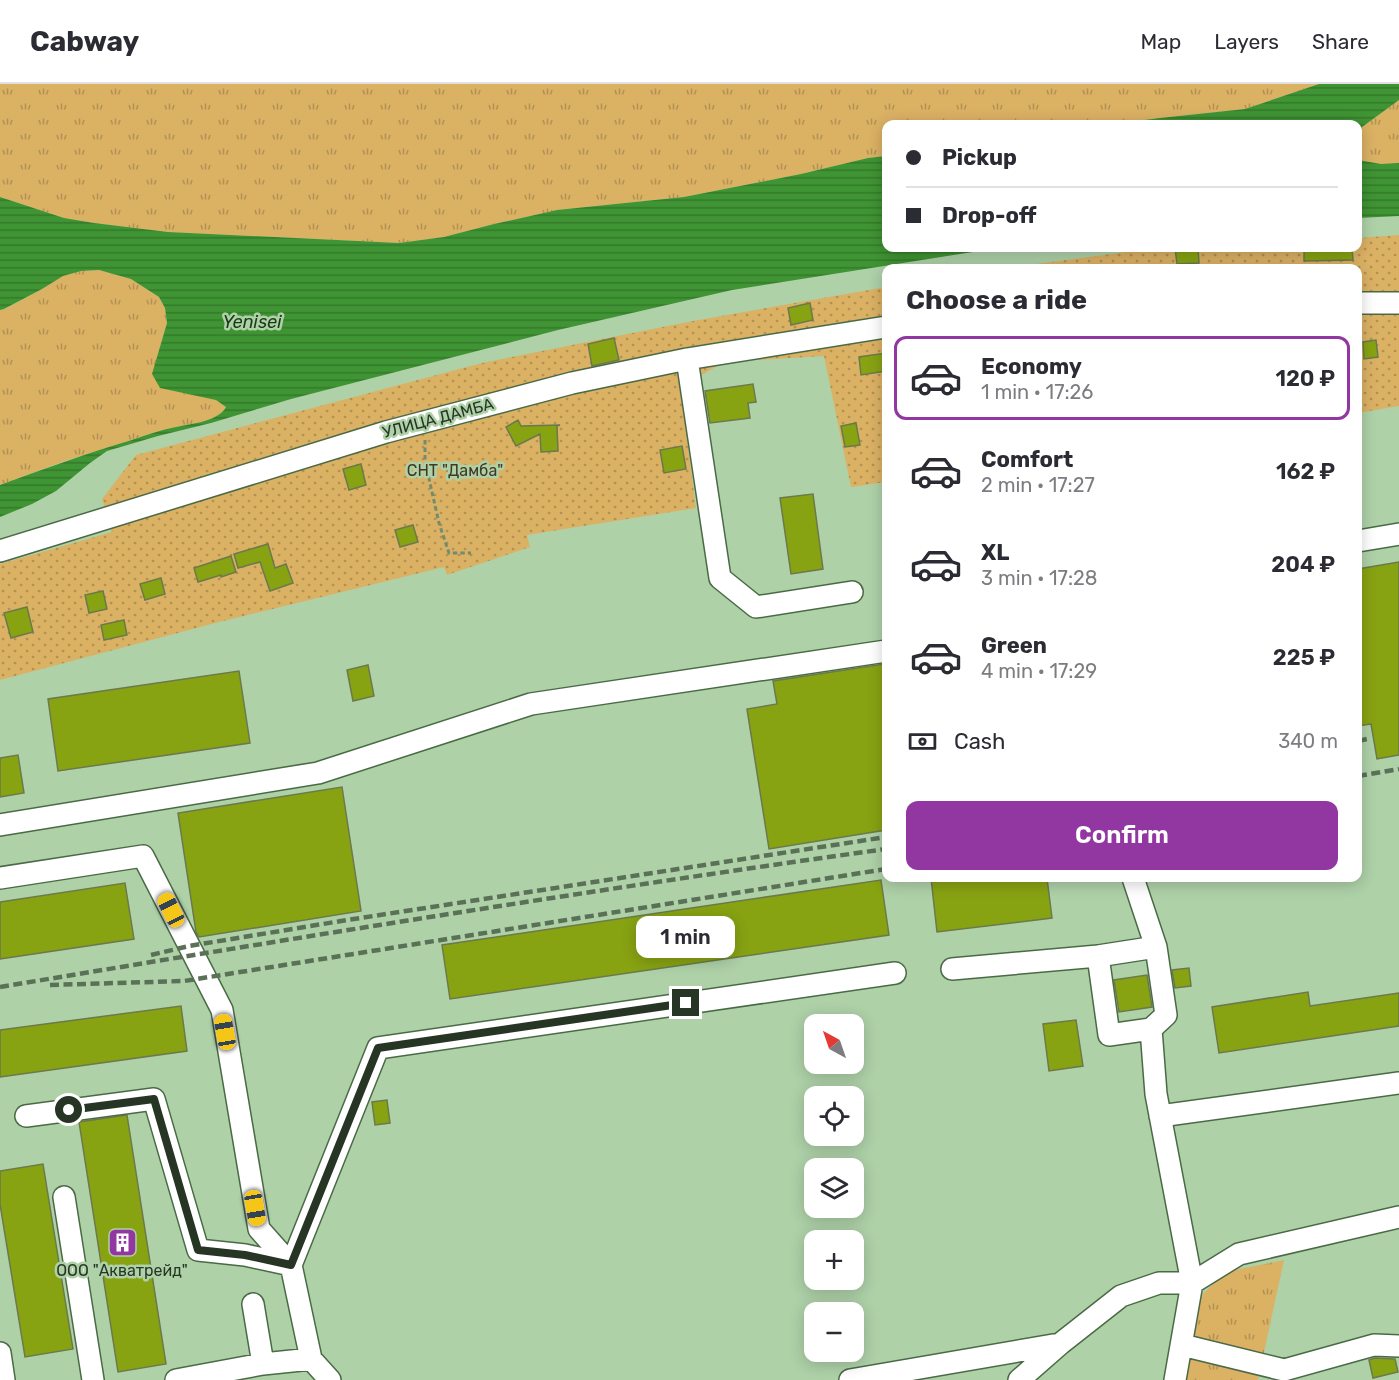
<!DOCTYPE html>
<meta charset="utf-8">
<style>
:root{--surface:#fff;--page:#f7f7f7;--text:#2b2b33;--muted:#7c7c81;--line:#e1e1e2;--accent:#9237a2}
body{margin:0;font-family:Rubik,sans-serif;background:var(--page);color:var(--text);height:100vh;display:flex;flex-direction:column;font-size:22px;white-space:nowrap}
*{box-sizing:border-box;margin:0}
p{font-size:20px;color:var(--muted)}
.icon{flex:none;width:33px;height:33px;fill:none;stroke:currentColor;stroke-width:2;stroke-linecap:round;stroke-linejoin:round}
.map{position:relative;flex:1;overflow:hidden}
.drawer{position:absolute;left:882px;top:180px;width:480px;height:618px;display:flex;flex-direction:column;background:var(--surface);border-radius:12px;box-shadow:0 3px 15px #0003}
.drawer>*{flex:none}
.top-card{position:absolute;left:882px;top:36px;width:480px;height:132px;border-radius:12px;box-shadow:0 3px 15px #0003;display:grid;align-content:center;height:132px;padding:0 24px;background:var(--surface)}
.needle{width:39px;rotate:320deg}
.fabs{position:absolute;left:804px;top:930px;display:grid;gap:12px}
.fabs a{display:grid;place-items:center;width:60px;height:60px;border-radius:12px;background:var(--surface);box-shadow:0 3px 15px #0003;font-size:30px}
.end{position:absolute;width:27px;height:27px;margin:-14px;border:8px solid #273525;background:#fff;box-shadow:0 0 0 3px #fff}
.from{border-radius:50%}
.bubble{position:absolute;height:42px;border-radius:12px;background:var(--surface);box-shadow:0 3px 15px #0003;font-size:20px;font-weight:600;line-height:42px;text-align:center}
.car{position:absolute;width:18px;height:36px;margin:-18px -9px;border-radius:8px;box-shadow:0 0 4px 2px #0007;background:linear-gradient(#f5c518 24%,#345 0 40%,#f5c518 0 76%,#345 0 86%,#f5c518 0)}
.top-card b{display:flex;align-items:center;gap:21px;height:57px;font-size:22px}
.top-card b+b{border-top:2px solid var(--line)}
.top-card i{width:15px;height:15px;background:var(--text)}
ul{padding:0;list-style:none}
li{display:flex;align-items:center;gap:18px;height:84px;margin:0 12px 9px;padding:0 12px;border:3px solid transparent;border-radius:12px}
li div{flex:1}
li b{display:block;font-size:22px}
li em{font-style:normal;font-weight:600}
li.active{border-color:var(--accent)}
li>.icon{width:54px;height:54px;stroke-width:1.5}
h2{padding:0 24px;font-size:27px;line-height:72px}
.pay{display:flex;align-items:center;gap:15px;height:66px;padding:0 24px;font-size:22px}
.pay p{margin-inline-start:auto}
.button{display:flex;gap:12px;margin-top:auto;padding:12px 24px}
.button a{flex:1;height:69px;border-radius:12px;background:var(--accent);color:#fff;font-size:24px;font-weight:600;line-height:69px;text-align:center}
header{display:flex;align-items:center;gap:36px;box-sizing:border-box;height:84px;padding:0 30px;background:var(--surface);border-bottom:2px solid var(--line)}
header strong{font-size:28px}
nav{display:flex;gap:33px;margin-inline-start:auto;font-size:21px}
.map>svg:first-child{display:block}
</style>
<header>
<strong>Cabway</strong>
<nav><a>Map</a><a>Layers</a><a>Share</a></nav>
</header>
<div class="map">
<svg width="1399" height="1296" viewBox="0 0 1399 1296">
<defs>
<pattern id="grass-tufts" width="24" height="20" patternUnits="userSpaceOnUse" patternTransform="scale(1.5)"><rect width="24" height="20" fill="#dbb164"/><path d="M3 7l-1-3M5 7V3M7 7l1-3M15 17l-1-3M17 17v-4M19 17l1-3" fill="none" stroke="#b29152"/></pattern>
<pattern id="garden-dots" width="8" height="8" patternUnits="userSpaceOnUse" patternTransform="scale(1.5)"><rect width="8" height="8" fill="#dbb164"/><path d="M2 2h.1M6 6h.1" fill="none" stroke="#b29152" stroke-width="1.8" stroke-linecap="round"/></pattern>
<pattern id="water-rules" width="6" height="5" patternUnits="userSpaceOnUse" patternTransform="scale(1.5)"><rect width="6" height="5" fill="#3f9433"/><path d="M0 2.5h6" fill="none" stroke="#357a2b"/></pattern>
</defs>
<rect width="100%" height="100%" fill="#aed1a8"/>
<!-- grass -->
<path fill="url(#grass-tufts)" d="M0 0H1319L1245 25 1160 34 1113 40H886V72L868 74 801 90 684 113 557 126 494 140 444 153 399 159 168 148 94 139 64 134 0 113Z
M1399 16V79L1381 80 1359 77 1358 46Z
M99 186 131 195 159 213 165 224 167 239 155 280 207 313 217 316 226 323C219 337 191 340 176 343 161 346 146 351 132 356 87 369 43 384 0 401V226L5 225 42 205 63 191 81 187Z
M1284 1176 1258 1296H1183L1200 1213 1225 1188Z"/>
<!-- garden -->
<path fill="url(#garden-dots)" d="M1399 151V322L1358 329V184H1006L1156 164H1358V154Z
M886 203V398L851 403 824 272 724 278 685 301 682 316 696 424 527 451 530 463 447 491 444 483 223 537 0 596V480L112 448 102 415 136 371 482 279 693 237Z"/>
<!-- water -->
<path fill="url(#water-rules)" d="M1319 0H1399V16L1358 46V40H1113L1160 34 1245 25Z
M886 72V164H998L732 206 558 246 291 315 211 339 158 352 107 367 90 379 56 407 32 420 0 433V401C44 385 87 369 132 356 146 351 161 346 176 343 191 340 219 337 226 323L216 316 160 304 152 290 167 239 165 224 159 213 131 195 99 186 81 187 63 192 42 205 4 225 0 226V113L64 134 94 139 168 148 399 159 444 153 494 140 557 126 684 113 801 90 868 74Z
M1358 76 1381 80 1399 79V132L1358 134Z"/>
<!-- building -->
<path fill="#87a312" stroke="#6c794c" stroke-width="1.5" d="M1175 164H1198L1199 179 1177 180Z
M1304 164H1352L1353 176 1304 177Z
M810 219 813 236 791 241 788 224Z
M614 254 619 276 592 282 588 260Z
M1376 256 1378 273 1364 275 1363 258Z
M886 269V287L861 291 859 273Z
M753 300 756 318 748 319 750 334 710 339 705 307Z
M518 336 521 342 560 341 557 342 558 367 541 368 540 350 516 362 506 343Z
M856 339 860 361 845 363 841 342Z
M682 362 686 385 664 389 660 366Z
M361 380 366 401 349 406 343 385Z
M813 410 823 485 791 490 780 414Z
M413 441 418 458 400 463 395 446Z
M268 460 275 484 286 480 293 499 270 507 260 478 238 484 234 470Z
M231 472 236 488 221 493V491L198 498 194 484Z
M1399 478V671L1377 675 1371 640 1358 642V485Z
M161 494 165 510 145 516 140 500Z
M103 507 107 525 89 529 85 511Z
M27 523 33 548 11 554 4 529Z
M124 536 127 551 104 556 101 541Z
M884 580 885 586H886V746L769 765 747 625 777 620 773 597Z
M368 581 374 612 353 617 347 586Z
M239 587 250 659 58 687 48 615Z
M18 671 24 709 0 713V674Z
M342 703 361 827 199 853 196 848 178 729Z
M931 794H1047L1052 834 937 848Z
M881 796 889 851 450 915 442 861Z
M125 799 134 855 0 875V818Z
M1189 884 1191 902 1175 904 1172 886Z
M1147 891 1152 923 1119 928 1114 896Z
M1308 908 1310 922 1399 909V942L1219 969 1212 923Z
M181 922 187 967 0 993V946Z
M1076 936 1083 982 1049 987 1043 940Z
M387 1016 390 1039 375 1041 372 1018Z
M127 1031 166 1280 118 1288 79 1038Z
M43 1080 73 1265 25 1273 0 1120V1087Z
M1375 1274 1395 1275 1398 1288 1373 1294 1369 1276Z"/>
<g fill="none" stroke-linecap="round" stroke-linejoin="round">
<defs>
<path id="minor" d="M1358 219H1399
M687 275 720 494 756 523 852 508
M1358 457 1399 450
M0 467 386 348 572 299 687 275 886 243
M0 741 318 689 531 620 886 567
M0 794 143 772 222 926 259 1145 291 1181 311 1275
M1133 794 1156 863 1166 931 1151 945
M952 885 1098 872 1156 863
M26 1032 154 1015 198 1166 245 1171 291 1181 378 964 895 889
M1160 1032 1399 999
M64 1113 93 1296
M253 1220 263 1280
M1182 1261 1284 1286 1374 1261 1399 1262
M0 1269 4 1296
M176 1296 263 1280 311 1275 330 1296
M850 1296 1059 1260
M1019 1296 1060 1260 1121 1212 1159 1199H1192L1156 1010 1151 945 1109 951 1098 872
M1175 1296 1192 1199 1239 1170 1399 1133"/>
</defs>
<!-- minor casing -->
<use href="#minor" stroke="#4a6a46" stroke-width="24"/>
<!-- path -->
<path stroke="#738c6e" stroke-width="3" stroke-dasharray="4.5 3" stroke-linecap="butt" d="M425 356V377L439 439 449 469H471"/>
<!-- minor -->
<use href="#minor" stroke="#fff" stroke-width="21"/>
<!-- rail -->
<path stroke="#5b7157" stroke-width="4.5" stroke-dasharray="9 4.5" stroke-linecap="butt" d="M1358 657 1367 655
M1358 692 1399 685
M151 871 189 862 341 837 886 753
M50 901 184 897 886 785
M0 903C295 854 590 806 886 765"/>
</g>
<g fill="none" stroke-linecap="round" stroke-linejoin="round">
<!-- route -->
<path stroke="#273525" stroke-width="8" d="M69 1026 154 1015 198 1166 245 1171 291 1181 378 964 686 919"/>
</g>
<!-- icons -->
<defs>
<symbol id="building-square" viewBox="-11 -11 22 22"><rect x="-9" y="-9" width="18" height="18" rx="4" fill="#9237a2" stroke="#aed1a8"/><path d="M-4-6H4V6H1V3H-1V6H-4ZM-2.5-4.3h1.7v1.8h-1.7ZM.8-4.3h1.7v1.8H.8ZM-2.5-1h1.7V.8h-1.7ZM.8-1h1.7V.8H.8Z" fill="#fff"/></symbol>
</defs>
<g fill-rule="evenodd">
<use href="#building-square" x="106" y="1142" width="33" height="33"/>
</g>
<g text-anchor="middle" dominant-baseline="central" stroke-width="5" stroke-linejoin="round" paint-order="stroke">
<!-- street labels -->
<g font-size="16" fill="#273525" stroke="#aed1a8">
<text transform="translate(438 334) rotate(-15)">УЛИЦА ДАМБА</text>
</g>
<!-- park labels -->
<g font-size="16" fill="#433823" stroke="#aed1a8">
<text x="455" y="386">СНТ "Дамба"</text>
</g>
<!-- poi labels -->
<g font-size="16" fill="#273525" stroke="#aed1a8">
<text x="122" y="1186">ООО "Акватрейд"</text>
</g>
<!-- water labels -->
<g font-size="18" font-style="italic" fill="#193b15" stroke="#aed1a8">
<text x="252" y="238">Yenisei</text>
</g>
</g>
</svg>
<div class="fabs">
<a><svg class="needle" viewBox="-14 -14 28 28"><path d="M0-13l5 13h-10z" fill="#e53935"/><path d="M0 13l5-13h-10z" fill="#7c7c81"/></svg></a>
<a><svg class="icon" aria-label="locate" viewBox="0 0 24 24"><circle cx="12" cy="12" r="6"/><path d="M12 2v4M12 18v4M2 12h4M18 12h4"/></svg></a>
<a><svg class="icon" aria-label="layers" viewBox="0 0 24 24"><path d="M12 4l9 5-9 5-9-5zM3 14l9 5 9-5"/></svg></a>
<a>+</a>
<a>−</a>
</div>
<i class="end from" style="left:69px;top:1026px"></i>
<i class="end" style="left:686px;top:919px"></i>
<div class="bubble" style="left:636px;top:832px;width:99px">1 min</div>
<i class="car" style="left:171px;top:826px;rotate:333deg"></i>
<i class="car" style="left:225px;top:948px;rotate:350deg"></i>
<i class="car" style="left:255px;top:1124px;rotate:170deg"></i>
<div class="top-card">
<b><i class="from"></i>Pickup</b>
<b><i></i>Drop-off</b>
</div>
<section class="drawer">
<h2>Choose a ride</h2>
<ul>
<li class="active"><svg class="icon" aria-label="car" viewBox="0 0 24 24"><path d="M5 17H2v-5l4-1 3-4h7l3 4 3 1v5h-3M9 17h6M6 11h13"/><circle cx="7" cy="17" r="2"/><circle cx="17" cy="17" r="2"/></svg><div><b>Economy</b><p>1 min · 17:26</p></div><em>120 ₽</em></li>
<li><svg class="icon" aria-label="car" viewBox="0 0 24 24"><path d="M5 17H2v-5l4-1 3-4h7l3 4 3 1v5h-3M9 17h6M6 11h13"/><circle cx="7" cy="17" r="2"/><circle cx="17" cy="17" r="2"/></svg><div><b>Comfort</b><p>2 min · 17:27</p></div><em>162 ₽</em></li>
<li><svg class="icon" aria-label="car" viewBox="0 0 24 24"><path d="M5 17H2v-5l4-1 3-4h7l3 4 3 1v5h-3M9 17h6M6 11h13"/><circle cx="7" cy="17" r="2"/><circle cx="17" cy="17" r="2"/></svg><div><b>XL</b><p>3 min · 17:28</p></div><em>204 ₽</em></li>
<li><svg class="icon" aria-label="car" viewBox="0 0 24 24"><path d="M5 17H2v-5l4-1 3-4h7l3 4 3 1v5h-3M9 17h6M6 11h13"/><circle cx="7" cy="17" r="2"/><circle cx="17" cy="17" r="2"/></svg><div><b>Green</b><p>4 min · 17:29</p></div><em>225 ₽</em></li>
</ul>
<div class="pay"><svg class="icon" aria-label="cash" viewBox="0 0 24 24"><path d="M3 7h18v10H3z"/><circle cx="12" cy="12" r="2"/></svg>Cash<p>340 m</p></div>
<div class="button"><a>Confirm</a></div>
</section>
</div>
